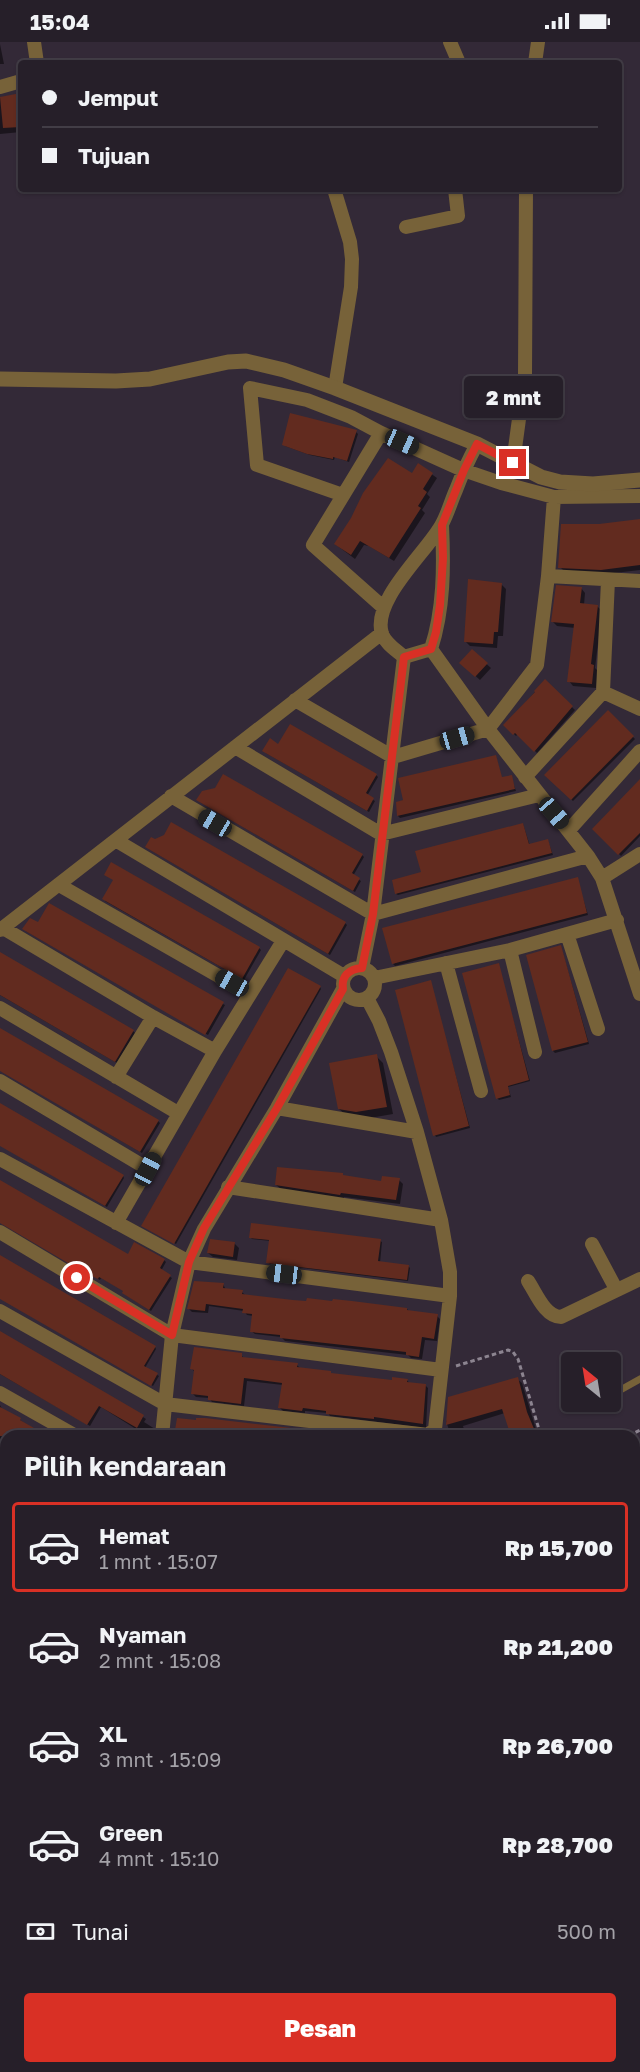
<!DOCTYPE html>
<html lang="id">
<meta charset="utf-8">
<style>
:root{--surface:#261f29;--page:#2e2731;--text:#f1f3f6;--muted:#a4a2a8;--line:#423d46;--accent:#d93025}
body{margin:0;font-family:"Golos Text",sans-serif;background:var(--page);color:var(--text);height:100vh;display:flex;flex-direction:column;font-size:22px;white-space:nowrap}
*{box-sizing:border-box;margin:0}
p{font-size:20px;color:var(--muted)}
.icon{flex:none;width:33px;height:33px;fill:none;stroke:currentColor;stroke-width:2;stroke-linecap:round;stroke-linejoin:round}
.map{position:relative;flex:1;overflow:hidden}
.sheet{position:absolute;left:0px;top:1388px;width:640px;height:644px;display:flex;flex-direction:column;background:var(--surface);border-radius:18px 18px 0 0;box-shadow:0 2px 4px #0004,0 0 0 2px var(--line)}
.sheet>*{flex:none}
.guide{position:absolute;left:18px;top:18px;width:604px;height:132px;border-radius:6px;box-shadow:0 2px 4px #0004,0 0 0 2px var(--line);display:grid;align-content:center;height:132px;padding:0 24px;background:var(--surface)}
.needle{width:39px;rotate:330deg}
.fabs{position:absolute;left:561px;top:1310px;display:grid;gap:12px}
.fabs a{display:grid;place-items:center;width:60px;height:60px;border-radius:6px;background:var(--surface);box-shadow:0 2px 4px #0004,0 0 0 2px var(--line);font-size:30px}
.end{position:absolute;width:27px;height:27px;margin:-14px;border:8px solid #d93025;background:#fff;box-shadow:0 0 0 3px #fff}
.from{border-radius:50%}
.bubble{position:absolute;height:42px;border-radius:6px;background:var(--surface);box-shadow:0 2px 4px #0004,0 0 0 2px var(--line);font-size:20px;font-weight:800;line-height:42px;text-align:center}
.car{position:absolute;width:18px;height:36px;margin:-18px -9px;border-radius:8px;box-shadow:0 0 4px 2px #0007;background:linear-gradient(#222 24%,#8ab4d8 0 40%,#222 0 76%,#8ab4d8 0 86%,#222 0)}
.guide b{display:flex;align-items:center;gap:21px;height:57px;font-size:22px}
.guide b+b{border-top:2px solid var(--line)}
.guide i{width:15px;height:15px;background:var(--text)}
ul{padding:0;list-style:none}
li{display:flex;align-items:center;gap:18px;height:90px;margin:0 12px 9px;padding:0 12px;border:3px solid transparent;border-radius:6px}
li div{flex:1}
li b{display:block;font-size:22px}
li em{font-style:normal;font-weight:800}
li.selected{border-color:var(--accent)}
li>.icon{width:54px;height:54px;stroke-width:1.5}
h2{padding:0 24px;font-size:27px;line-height:72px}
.pay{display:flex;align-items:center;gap:15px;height:66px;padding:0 24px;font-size:22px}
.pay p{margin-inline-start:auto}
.primary-button{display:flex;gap:12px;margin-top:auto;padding:12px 24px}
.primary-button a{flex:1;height:69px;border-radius:6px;background:var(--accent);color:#fff;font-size:24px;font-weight:800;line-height:69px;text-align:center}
.status{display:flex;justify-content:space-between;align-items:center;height:42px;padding:0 30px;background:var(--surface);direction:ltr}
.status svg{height:16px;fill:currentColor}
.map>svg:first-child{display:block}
</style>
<div class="status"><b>15:04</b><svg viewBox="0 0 49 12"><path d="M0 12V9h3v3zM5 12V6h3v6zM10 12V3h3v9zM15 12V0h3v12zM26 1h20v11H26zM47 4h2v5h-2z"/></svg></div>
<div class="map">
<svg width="640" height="2030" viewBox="0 0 640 2030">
<rect width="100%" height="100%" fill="#332937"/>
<!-- shadow -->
<path fill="#0007" d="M0 2 4 22H0Z
M21 53V90L0 92V56Z
M356 390 358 392 349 420 335 415 334 418 310 413 285 404Z
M419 423 437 436 427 452 430 455 422 468 425 471 394 519 369 504 364 503 355 517 335 502 412 433Z
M640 480V528L606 532 564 529 560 525 600 484Z
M501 542 506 547 503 594H498L497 606 470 604 465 599Z
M581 546 585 551 584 563 597 564 602 569 595 626 598 629 596 646 573 644 569 639 575 586 557 584 553 580Z
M472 609 491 626 480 638 461 621Z
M545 639 575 668 537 711 518 692 516 694 505 683Z
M608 670 635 697 573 759 546 733Z
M279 704 376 733 378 735 367 754 375 759 369 770 266 711Z
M496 715 502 737 511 735 516 749 400 776 398 774 397 761Z
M640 740V794L621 814 594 787Z
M200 760 362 813 364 815 353 834 361 839 355 850Z
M523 782 530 804 548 799 553 813 398 853 396 852 423 831Z
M155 798 345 881 347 883 330 913 149 807Z
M577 837 588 873 395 924 393 922Z
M114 838 259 906 261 908 244 938 105 859Z
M50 863 223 962 225 963 208 993 26 889 38 882Z
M561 905 589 1002 555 1011 553 1009Z
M0 920 133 989 135 991 117 1021 0 953Z
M498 923 530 1039 508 1045 511 1055 499 1058 497 1056Z
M430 940 470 1086 436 1095 435 1093Z
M320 945 321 947 176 1202 145 1185Z
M0 987 158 1079 160 1081 142 1111 0 1028Z
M376 1014 383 1021 393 1072 364 1077 347 1074 339 1067Z
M0 1062 123 1134 124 1136 107 1165 0 1103Z
M345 1135 382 1141 399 1138 403 1142 400 1162 344 1155V1157L281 1147 276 1143Z
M0 1140 128 1214 164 1218 166 1220 161 1229 172 1236 151 1269 126 1253 125 1249 101 1236 100 1238 0 1180Z
M250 1195 380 1199 382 1200 380 1221 408 1224 410 1226 408 1239 270 1222 268 1220 271 1199 252 1197Z
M234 1201 239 1206 237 1218 213 1215 208 1211Z
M0 1215 155 1305 156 1307 145 1326 159 1334 153 1344 0 1256Z
M223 1242 226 1248 242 1250 246 1254 293 1260 407 1267 410 1270 437 1274 440 1277 437 1299 425 1298 422 1317 411 1316 408 1313 285 1299 281 1295 255 1292 251 1289 253 1274 247 1273 244 1269 209 1264 208 1271 192 1270 189 1267Z
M0 1291 143 1375 146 1377 144 1380 155 1387 152 1394H147L101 1365 90 1384 0 1332Z
M241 1313 244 1316 297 1323 300 1326 333 1333 393 1339 407 1338 410 1342 425 1343 428 1346 426 1386 330 1374 328 1371 305 1369V1371L283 1369 280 1366 283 1343 247 1339 244 1364 212 1360 209 1356 196 1355 193 1352 195 1330 192 1327Z
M517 1337 522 1341 538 1394H513L505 1371 463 1384 466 1394H451L446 1379Z
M0 1363 2 1367 44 1393 46 1389 53 1394H6V1416L0 1413Z
M299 1388 302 1391 313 1394H175Z
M0 1437 6 1439V1496L0 1493Z
M0 1591 6 1594V1636L0 1633Z
M640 1707V1741L634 1742V1708Z
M0 1756H6V1810L3 1811 0 1807Z
M640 1863V1916L634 1917V1864Z
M0 1909 2 1938H0Z
M640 2023V2030H632L631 2026Z"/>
<!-- building -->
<path fill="#622b1f" d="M21 51V85L3 86 0 55Z
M290 371 357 388 347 419 333 415V417L307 412 282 403Z
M388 416 412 431 418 421 433 431 423 447 427 450 418 464 421 466 389 516 360 499 351 513 334 502 351 476 363 451Z
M640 477V523L601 528 558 526 561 482H599Z
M468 537 502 541 498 590H494L493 602 464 600Z
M556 543 582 545 580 561 598 563 591 622 594 623 592 642 567 640 574 582 551 580Z
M472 607 488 621 475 635 459 621Z
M545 637 573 664 534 710 515 691 513 693 503 683 535 650 534 649Z
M608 668 634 694 571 758 544 733Z
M290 682 377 732 366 751 374 756 367 769 262 709 270 696 278 702Z
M496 713 502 735 512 733 515 747 397 774 396 760 403 758 398 736Z
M223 732 363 812 352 831 360 836 353 849 196 758 202 749 215 746Z
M640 737V791L618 813 592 787Z
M171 780 346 880 328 912 145 805 151 795 155 797 164 793Z
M523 781 529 802 548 797 552 811 395 852 392 838 421 830 415 809Z
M111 820 260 905 242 937 102 857 113 838 104 833Z
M578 835 587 871 392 922 382 886Z
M49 861 224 960 205 993 22 887 30 876 38 880Z
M561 903 588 1000 552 1009 526 913Z
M0 910 134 988 115 1020 0 953Z
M499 921 529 1038 508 1044 510 1053 496 1057 462 931Z
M288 926 321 944 174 1202 141 1184Z
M431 938 469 1084 433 1094 395 948Z
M0 986 159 1078 140 1110 0 1029Z
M377 1012 387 1065 356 1070 338 1067 329 1021Z
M0 1061 124 1133 105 1164 0 1104Z
M277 1125 343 1131V1133L381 1139 382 1134 400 1136 396 1158 341 1151 340 1153 275 1143Z
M0 1138 128 1212 134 1200 165 1217 160 1226 171 1233 149 1268 122 1251 123 1249 99 1235 98 1237 85 1231 0 1181Z
M251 1181 381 1197 378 1219 409 1223 407 1238 266 1221 269 1198 249 1196Z
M210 1197 235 1200 233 1215 207 1211Z
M0 1213 156 1304 144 1324 158 1331 151 1344 0 1257Z
M194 1239 224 1241 223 1246 243 1248 242 1252 293 1258 306 1259 307 1256 332 1259 333 1257 352 1259 407 1266V1268L438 1272 434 1297 422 1295 419 1315 406 1313V1310L280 1296V1293L250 1290 252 1272 242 1271 243 1267 206 1262 205 1269 187 1267Z
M0 1289 144 1373 137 1386 99 1364 87 1383 0 1332Z
M194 1305 242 1311V1315L298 1321 297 1325 331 1329V1331L392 1338V1335L408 1337 407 1340 426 1342 423 1382 374 1375V1377L326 1372V1369L303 1366 302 1369 278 1366 282 1341 244 1336 241 1362 208 1358V1354L191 1352 194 1328 190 1327Z
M518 1335 527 1370 537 1394H511L502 1367 446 1383 448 1355Z
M0 1365 21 1376 20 1378 48 1394H0Z
M177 1376 196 1378V1376H205L300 1387 299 1394H174Z"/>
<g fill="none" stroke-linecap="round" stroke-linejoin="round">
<!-- path -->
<path stroke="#8c8490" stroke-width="3" stroke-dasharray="4.5 3" stroke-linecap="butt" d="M456 1324 508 1308 513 1310 518 1317 541 1394
M629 1394 640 1388"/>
<!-- service -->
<path stroke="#776239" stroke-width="7" d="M615 1351 640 1337"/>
<!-- minor -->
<path stroke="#776239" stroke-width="14" d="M34 0 37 21
M450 0 459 21
M535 21 538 0
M0 45 21 39
M334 147 350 200 352 217 351 245 335 346
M406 185 458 174 455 147
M381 391 313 503 384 566
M513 421 525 333 526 147
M343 453 257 423 250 346 307 358 351 375 381 391 463 428 501 441 554 455 640 454
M442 483C444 524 444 567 431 607L404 615C396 608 386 602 382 592 371 558 428 509 442 482 448 471 451 459 456 448 462 432 469 417 477 402
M548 534 640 539
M431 607 488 687 588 814 602 836 640 952
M603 650 640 667
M295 658 393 715 488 687 537 623 548 534 554 455
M235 705 381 792 539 753
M525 735 603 650 608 538
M171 754 373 872 588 814
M569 788 640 709
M117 799 344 934
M602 836 640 812
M59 843 250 952
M3 886 153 975 215 1009
M0 888 382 591
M567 892 598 987
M510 908 535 1010
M446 921 481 1049
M343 942a16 16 0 1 1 32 0a16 16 0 1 1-32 0Z
M362 926 373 872 404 615
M374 936 510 908 617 878
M0 966 178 1071
M116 1035 153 975
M0 1039 148 1127
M277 1066 417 1090
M0 1117 189 1220 450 1254
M228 1145 441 1178
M116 1181 215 1009 283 899
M0 1190 172 1293 441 1328
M592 1202 616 1247
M528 1239C536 1251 545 1275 561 1275L640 1237
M0 1269 165 1362 428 1393 435 1387 450 1254V1230L441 1178 417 1090 391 1010 379 979 367 956
M0 1351 76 1394
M162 1394 172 1293 189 1220 204 1187 277 1066 343 947
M0 1425 6 1429
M0 1502 6 1506
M0 1563 6 1552
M0 1580 6 1583
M0 1710 6 1699
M634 1755 640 1754
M0 1830 6 1829
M0 1878H6
M0 1999 5 1982 6 1965"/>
<!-- tertiary -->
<path stroke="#776239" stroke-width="15" d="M0 337 116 339 150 337 228 320 246 319 284 328 335 346 477 402 541 435 560 440 593 442 640 438"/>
</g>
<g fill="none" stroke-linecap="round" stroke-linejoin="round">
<!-- route -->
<path stroke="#d93025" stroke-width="8" d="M77 1236 172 1293 189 1220 204 1186 277 1066 343 947C341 934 349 927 362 926L373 872 404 615 431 607 436 590 440 563 443 516 442 483 464 428 477 402 513 421"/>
</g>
</svg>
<div class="fabs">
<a><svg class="needle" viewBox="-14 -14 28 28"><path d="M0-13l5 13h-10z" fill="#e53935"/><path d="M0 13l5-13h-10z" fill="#a4a2a8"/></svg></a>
</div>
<i class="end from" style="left:77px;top:1236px"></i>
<i class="end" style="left:513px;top:421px"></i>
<div class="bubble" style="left:464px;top:334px;width:99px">2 mnt</div>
<i class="car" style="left:402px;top:400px;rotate:114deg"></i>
<i class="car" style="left:457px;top:696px;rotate:74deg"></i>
<i class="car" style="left:554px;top:771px;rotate:139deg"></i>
<i class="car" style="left:215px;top:781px;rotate:300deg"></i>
<i class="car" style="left:232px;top:941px;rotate:299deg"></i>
<i class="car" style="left:148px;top:1127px;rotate:28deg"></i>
<i class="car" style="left:284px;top:1232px;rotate:277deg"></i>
<div class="guide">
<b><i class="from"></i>Jemput</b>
<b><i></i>Tujuan</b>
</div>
<section class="sheet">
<h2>Pilih kendaraan</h2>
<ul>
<li class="selected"><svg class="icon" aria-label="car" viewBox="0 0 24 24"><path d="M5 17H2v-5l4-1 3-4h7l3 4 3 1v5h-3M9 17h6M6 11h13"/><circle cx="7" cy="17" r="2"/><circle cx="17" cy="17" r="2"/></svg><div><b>Hemat</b><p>1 mnt · 15:07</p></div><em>Rp 15,700</em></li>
<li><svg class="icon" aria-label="car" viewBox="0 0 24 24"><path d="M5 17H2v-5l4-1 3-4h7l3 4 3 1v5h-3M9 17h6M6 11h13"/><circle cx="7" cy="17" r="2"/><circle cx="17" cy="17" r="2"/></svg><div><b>Nyaman</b><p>2 mnt · 15:08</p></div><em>Rp 21,200</em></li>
<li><svg class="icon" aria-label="car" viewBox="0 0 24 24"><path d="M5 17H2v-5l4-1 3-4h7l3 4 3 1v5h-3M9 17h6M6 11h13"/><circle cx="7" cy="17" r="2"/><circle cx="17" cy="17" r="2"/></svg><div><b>XL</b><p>3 mnt · 15:09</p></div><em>Rp 26,700</em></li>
<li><svg class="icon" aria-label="car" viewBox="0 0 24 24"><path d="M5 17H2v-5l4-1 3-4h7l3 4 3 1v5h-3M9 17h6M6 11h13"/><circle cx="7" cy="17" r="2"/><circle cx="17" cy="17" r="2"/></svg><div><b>Green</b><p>4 mnt · 15:10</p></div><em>Rp 28,700</em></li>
</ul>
<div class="pay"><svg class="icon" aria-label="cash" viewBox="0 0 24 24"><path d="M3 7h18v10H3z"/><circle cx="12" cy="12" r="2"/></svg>Tunai<p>500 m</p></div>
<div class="primary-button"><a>Pesan</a></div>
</section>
</div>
